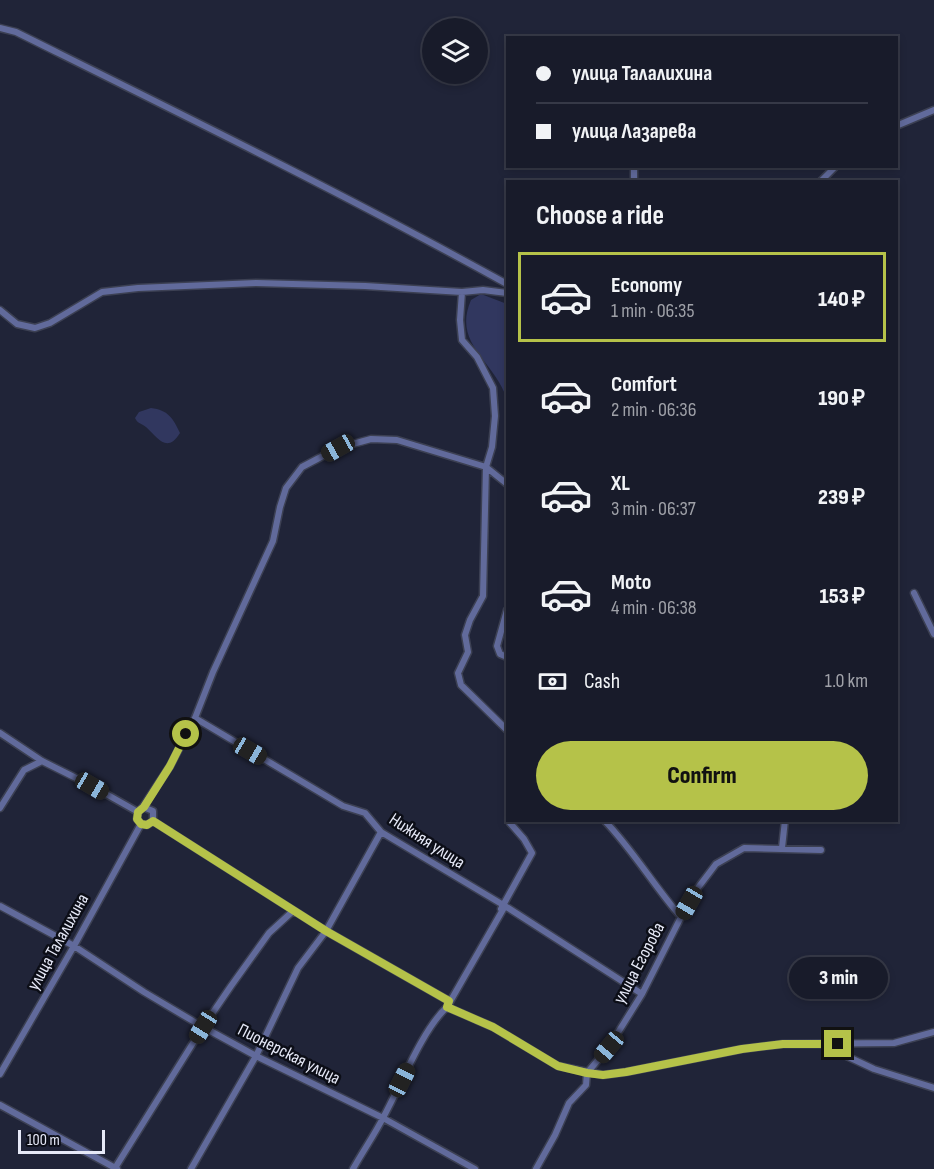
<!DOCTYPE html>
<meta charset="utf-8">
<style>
:root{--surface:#181b2a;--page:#252836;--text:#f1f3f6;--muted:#9fa1a8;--line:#363947;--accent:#b5c249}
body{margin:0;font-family:"Sofia Sans Condensed",sans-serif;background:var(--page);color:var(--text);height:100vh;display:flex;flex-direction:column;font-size:22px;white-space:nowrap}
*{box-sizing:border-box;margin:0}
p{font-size:20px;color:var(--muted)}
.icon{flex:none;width:33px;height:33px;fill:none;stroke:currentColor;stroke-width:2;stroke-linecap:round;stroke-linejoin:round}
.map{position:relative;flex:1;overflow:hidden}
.sheet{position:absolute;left:506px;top:180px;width:392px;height:642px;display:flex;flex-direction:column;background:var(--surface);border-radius:0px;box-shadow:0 3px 9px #0003,0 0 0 2px var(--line)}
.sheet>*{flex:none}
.top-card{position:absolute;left:506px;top:36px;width:392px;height:132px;border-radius:0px;box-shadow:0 3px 9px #0003,0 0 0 2px var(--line);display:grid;align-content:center;height:132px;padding:0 30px;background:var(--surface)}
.fabs{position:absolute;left:422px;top:18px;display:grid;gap:12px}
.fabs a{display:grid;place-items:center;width:66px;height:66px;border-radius:50%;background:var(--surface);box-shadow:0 3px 9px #0003,0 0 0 2px var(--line);font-size:30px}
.scale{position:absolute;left:18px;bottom:15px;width:87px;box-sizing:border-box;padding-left:6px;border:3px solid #e6e9f7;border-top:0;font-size:16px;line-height:21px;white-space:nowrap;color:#e6e9f7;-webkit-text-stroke:4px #0c0e17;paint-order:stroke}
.end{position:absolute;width:27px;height:27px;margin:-14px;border:8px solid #b5c249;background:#111;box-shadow:0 0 0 3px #111}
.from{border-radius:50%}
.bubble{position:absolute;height:42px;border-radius:21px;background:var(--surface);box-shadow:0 3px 9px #0003,0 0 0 2px var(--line);font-size:20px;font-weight:800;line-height:42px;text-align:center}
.car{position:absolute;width:18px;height:36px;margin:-18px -9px;border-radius:8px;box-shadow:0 0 4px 2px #0007;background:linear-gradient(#222 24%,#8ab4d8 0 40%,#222 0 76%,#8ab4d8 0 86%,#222 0)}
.top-card b{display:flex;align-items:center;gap:21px;height:57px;font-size:22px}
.top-card b+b{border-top:2px solid var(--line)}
.top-card i{width:15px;height:15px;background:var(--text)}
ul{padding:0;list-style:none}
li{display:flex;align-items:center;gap:18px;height:90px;margin:0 12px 9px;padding:0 18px;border:3px solid transparent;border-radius:0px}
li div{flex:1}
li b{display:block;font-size:22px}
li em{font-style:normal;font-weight:800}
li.on{border-color:var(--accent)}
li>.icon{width:54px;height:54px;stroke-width:1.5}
h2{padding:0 30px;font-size:27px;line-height:72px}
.pay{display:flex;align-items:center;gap:15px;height:66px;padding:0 30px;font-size:22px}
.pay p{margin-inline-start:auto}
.cta{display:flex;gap:12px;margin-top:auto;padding:12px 30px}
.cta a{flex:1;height:69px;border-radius:36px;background:var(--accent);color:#111;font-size:24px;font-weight:800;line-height:69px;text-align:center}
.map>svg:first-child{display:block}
</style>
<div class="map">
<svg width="934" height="1169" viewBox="0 0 934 1169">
<rect width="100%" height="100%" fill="#202438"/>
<!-- green -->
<path fill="#31375f" d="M481 294 507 304V399C494 360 452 344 471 300Z
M151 408C168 410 173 418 180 433 167 454 158 438 146 427 141 423 138 424 135 418L139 412Z"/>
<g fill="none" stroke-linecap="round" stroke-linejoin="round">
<defs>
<path id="minor" d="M0 28 16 32C181 114 346 195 507 284
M896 126 934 110
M634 182V166
M820 182 836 166
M462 292 460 320 462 340 477 357 493 388 495 416 492 447 486 467 483 596 470 620 465 635 468 652 458 673 461 685 507 730
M0 310 17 324 35 328 50 323 102 292 138 288 256 283 365 286 462 292 483 290 507 293
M914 593 934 634
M507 610 497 646 500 654 507 657
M195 718 343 806 365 813 381 832 505 906 642 994
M0 733 42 761 92 786 138 812
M143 807 170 766 195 718 213 672 273 541 280 507 286 488 302 467 338 448 371 439 397 440 486 467 507 484
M143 807 153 811V821L147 825 141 824 137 819 138 812Z
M0 808 24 770 42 761
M604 820C633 850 654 886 681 917
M153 821 326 931 449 1001 447 1007 493 1027 558 1066 603 1075 626 1072 742 1049 783 1044 894 1043 934 1032
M782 848 785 820
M0 906 74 946 144 992 203 1027 256 1056 383 1118 475 1169
M501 909 532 853 524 839 510 823
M823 1045 874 1069 934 1088
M0 1074 74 946 141 824
M0 1105 117 1169
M115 1168 203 1027 231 986 269 933 293 911
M191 1169 256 1056 298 968 326 931 381 832
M353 1169C363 1151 375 1134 384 1116 401 1085 422 1030 447 1007L505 906
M536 1169 555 1135 569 1103 586 1085 587 1073 609 1047 642 994 681 917 697 889 716 864 744 848 821 850"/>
</defs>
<!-- minor casing -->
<use href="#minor" stroke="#3c4053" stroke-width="9"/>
<!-- minor -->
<use href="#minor" stroke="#616a9b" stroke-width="6"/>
</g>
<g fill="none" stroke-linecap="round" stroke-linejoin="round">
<!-- route -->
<path stroke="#b5c249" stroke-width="8" d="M186 734 170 766 144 807 138 812 137 819 141 824 147 825 153 821 326 931 449 1001 447 1007 493 1027 558 1066 587 1073 603 1075 626 1072 742 1049 783 1044H838"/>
</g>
<g text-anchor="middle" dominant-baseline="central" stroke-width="5" stroke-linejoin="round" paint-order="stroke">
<!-- street labels -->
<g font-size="18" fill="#e6e9f7" stroke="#0c0e17">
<text transform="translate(427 841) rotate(33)">Нижняя улица</text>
<text transform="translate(58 942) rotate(-61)">улица Талалихина</text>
<text transform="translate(639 963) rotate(-62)">улица Егорова</text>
<text transform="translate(289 1054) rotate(27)">Пионерская улица</text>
</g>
</g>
</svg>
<div class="fabs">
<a><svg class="icon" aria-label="layers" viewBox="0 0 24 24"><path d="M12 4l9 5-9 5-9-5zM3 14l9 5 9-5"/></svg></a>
</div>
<div class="scale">100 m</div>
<i class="end from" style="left:186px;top:734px"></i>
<i class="end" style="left:838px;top:1044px"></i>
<div class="bubble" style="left:789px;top:957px;width:99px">3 min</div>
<i class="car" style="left:338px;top:448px;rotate:241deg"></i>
<i class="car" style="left:250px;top:751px;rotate:120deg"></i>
<i class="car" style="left:92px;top:786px;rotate:120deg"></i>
<i class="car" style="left:689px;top:903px;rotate:210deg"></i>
<i class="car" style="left:203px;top:1027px;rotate:212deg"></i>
<i class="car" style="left:609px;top:1047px;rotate:220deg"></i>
<i class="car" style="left:402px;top:1080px;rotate:27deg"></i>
<div class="top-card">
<b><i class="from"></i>улица Талалихина</b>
<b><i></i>улица Лазарева</b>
</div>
<section class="sheet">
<h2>Choose a ride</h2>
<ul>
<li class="on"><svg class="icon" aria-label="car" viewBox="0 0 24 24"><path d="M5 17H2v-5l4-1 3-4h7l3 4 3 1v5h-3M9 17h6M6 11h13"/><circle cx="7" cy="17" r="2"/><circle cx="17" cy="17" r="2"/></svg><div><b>Economy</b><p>1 min · 06:35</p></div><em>140 ₽</em></li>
<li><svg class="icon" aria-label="car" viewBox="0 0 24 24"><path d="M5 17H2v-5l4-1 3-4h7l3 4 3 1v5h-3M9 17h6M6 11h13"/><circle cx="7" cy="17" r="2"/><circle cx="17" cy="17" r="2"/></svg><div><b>Comfort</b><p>2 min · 06:36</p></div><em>190 ₽</em></li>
<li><svg class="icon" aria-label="car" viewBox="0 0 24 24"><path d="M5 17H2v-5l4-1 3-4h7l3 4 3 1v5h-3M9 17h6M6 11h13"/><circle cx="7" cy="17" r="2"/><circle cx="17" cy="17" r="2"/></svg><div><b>XL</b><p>3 min · 06:37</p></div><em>239 ₽</em></li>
<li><svg class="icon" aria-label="car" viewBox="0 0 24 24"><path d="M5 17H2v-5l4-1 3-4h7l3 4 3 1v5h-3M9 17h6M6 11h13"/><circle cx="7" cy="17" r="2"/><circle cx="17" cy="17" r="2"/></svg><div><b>Moto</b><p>4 min · 06:38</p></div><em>153 ₽</em></li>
</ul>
<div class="pay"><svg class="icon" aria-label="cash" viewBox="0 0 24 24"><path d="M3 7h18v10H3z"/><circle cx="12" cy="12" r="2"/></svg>Cash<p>1.0 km</p></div>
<div class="cta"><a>Confirm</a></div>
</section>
</div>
